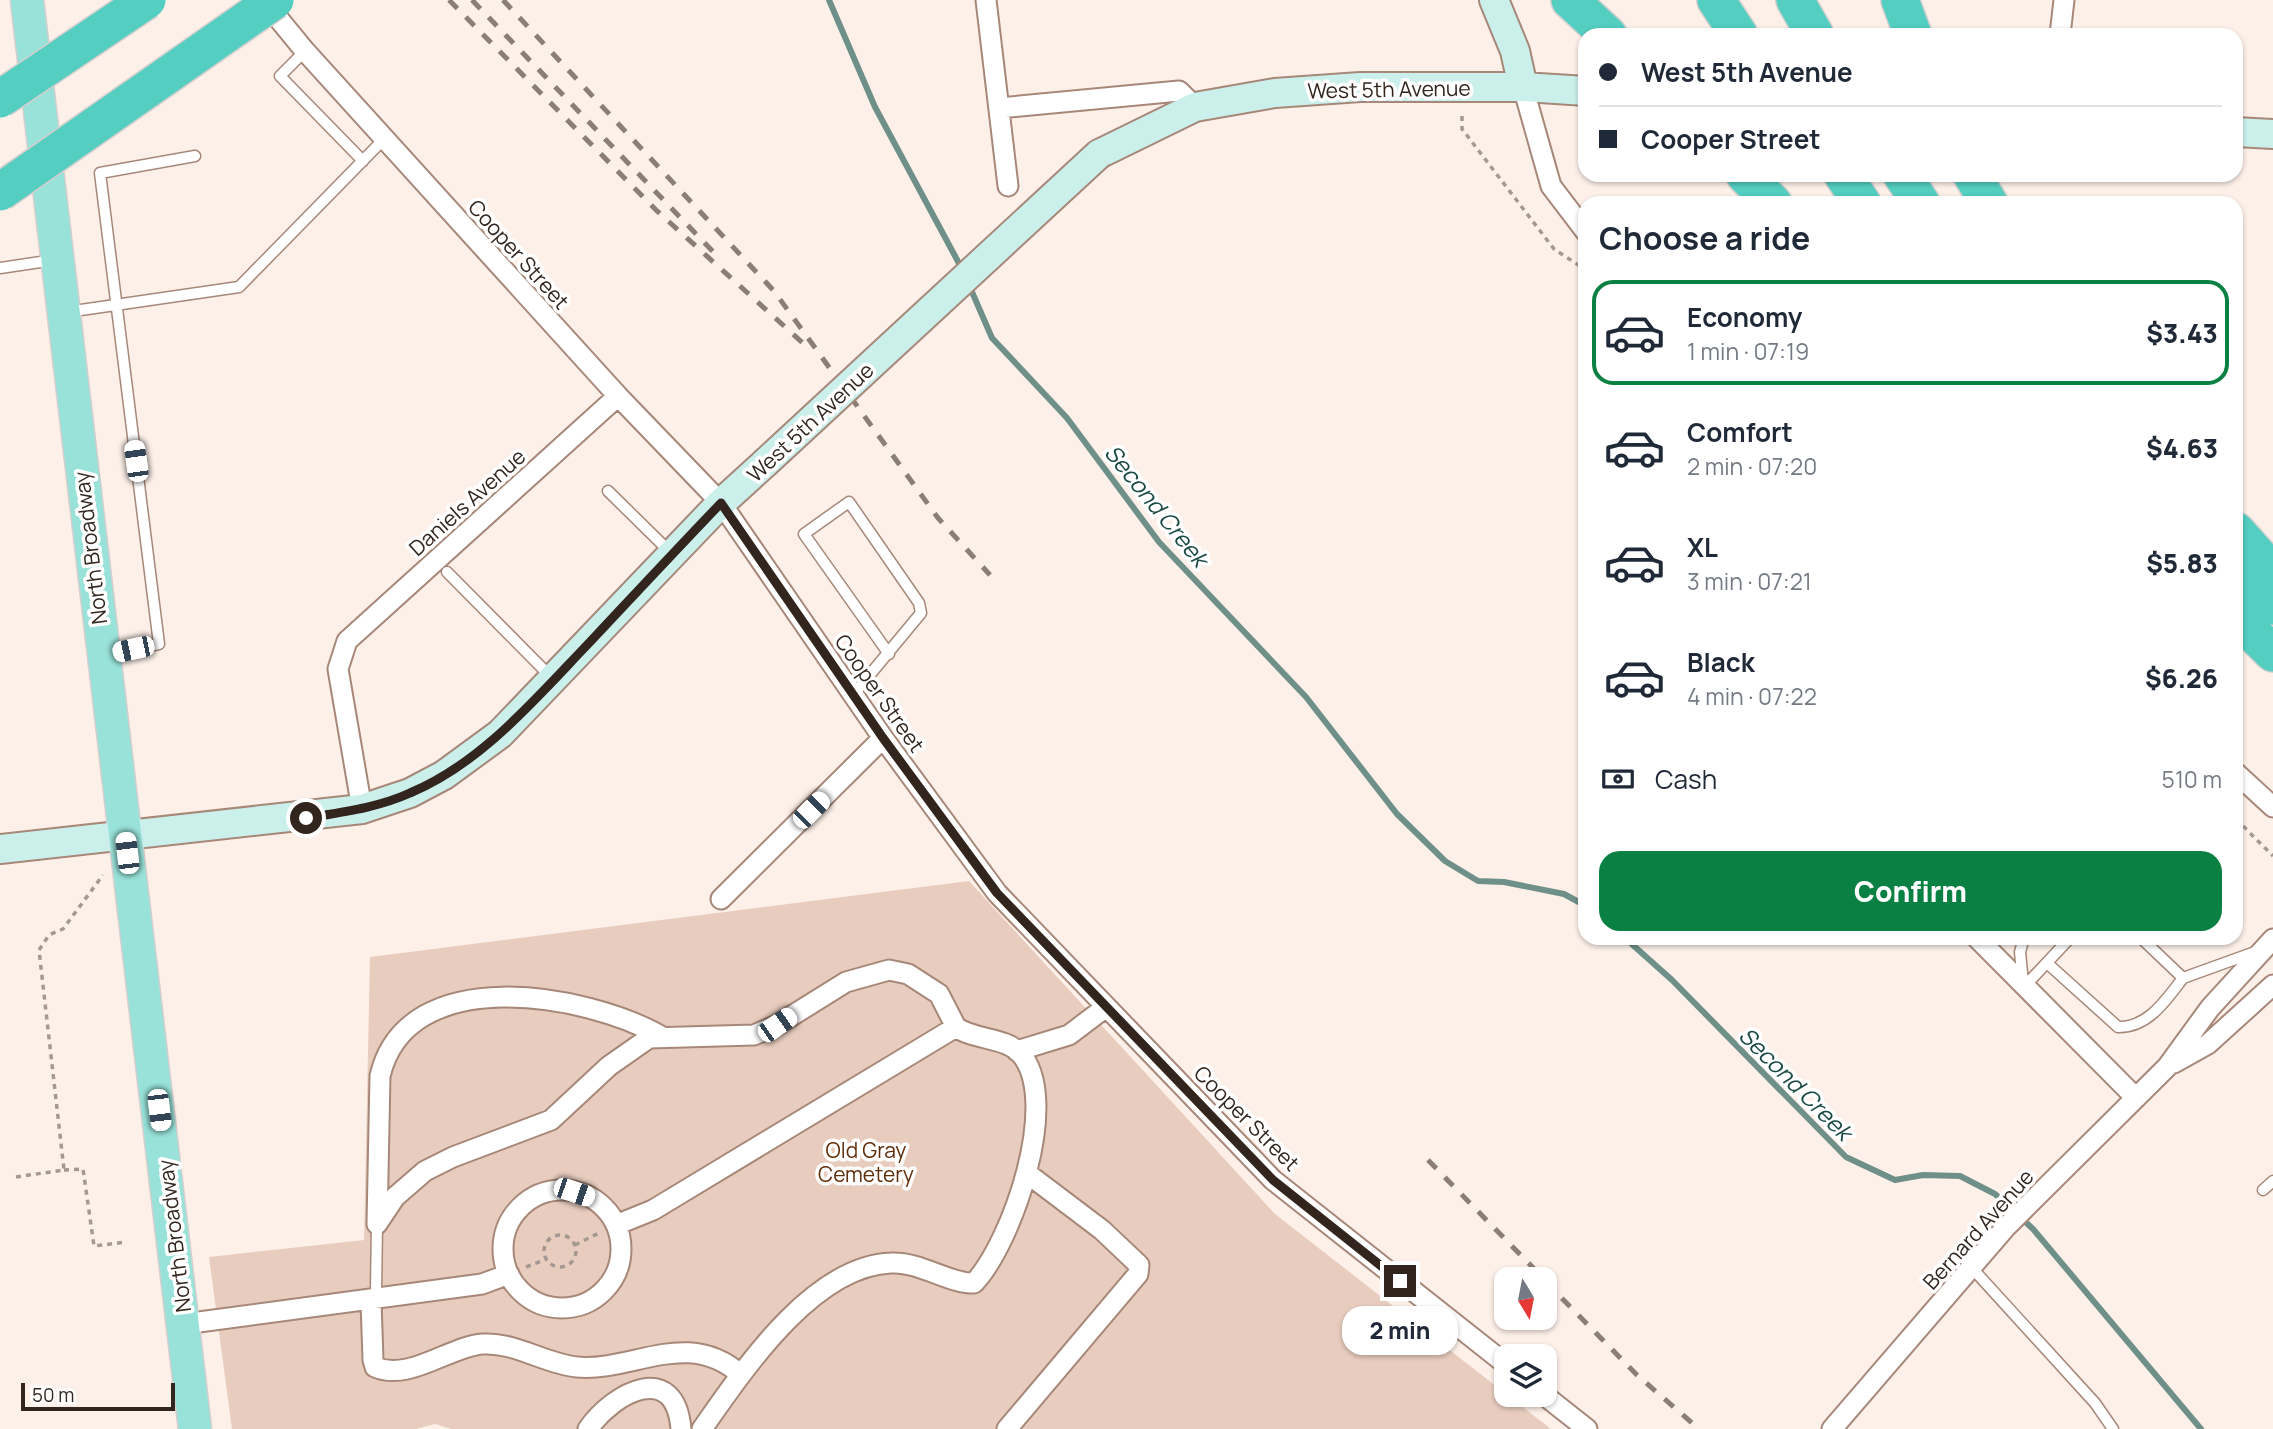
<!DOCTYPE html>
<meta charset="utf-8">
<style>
:root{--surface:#fff;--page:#f2f2f3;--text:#1f2937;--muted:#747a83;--line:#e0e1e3;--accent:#0b8043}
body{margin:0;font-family:Manrope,sans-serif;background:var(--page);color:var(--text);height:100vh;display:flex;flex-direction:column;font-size:26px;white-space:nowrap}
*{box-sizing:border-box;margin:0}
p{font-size:23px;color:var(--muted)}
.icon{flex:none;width:38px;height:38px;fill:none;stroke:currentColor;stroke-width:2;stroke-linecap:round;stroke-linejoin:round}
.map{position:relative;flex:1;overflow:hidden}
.panel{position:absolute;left:1578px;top:196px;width:665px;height:749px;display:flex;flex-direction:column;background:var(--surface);border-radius:21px;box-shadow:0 2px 5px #0004}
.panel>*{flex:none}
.hud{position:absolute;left:1578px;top:28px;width:665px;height:154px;border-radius:21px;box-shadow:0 2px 5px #0004;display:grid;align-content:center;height:154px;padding:0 21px;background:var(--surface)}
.needle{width:46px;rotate:170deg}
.tools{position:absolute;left:1494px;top:1267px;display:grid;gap:14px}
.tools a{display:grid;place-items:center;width:63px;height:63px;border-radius:14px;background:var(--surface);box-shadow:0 2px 5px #0004;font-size:35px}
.scale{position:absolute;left:21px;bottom:18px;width:154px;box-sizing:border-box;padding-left:7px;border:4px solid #31251e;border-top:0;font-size:19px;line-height:24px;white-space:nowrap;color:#31251e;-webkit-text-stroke:5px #fff;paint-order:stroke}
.end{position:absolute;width:32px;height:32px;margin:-16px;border:9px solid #31251e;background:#fff;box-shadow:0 0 0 4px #fff}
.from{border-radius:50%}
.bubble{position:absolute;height:49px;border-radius:21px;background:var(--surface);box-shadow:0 2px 5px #0004;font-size:23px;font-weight:800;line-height:49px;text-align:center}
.car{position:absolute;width:21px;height:42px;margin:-21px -10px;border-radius:9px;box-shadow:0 0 5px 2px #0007;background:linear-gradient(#fff 24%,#345 0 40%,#fff 0 76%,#345 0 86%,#fff 0)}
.hud b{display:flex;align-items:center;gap:24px;height:66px;font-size:26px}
.hud b+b{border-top:2px solid var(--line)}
.hud i{width:18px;height:18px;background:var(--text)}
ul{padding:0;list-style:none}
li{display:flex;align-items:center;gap:21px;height:105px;margin:0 14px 10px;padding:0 7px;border:4px solid transparent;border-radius:21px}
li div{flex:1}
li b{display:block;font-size:26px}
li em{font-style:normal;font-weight:800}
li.current{border-color:var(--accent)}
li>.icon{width:63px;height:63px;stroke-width:1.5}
h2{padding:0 21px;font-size:32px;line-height:84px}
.pay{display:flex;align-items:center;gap:18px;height:77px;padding:0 21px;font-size:26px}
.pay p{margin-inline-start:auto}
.cta{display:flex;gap:14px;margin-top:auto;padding:14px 21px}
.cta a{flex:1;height:80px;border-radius:21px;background:var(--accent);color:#fff;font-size:28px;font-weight:800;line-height:80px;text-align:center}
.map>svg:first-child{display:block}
</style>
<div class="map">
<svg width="2273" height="1429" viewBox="0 0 2273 1429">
<rect width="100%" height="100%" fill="#fdf0e9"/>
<!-- green -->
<path fill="#e8cdbf" d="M969 881 1275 1214 1551 1429H451L435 1424 416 1429H232L209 1257 364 1240 370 957Z"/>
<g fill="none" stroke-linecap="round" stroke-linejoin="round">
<!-- stream -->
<path stroke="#6e9088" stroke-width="6" d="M829 0 875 107 962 269
M969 285 992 338 1067 418 1159 542 1306 697 1397 814 1445 861 1478 881 1504 882 1564 894 1586 906
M1625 938 1672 980 1846 1157 1895 1180 1923 1175 1960 1176 1995 1194 2033 1229 2201 1429"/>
<defs>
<path id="lane" d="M305 51 280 76 363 161
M0 268 54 260
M67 312 239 287 384 139
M608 491 669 551
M447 572 550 676
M107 654 159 644 100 173 195 156
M853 695 921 613 919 603 849 502 804 534 889 654
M2047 963 2118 1027C2148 1028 2166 1000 2183 978L2141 938
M2183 978 2255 952
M2023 983 2020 952 2024 938
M2024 987 2070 938
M2263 1190 2273 1181
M1972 1268 2095 1403 2113 1429
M372 1299 376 1292 377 1224"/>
<path id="street" d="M986 0 1008 186
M264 1 305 51 618 396 721 503 883 738 997 893 1273 1180 1507 1365
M2060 35 2064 0
M1523 87 1551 186 1586 232
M999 108 1179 91 1195 107
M2236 773 2273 807
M362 809 338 669 347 641 618 396
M721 899 883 738
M1977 938 2136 1098
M1017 1051 1069 1035 1106 1007
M2174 1063 2208 1044 2273 985
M503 1249a59 59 0 1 1 118 0a59 59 0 1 1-118 0Z
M377 1224 395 1197 425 1171 453 1157 551 1120 609 1066 649 1038 754 1035 777 1025 846 982 889 970 908 974 939 994 956 1027C973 1040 1005 1037 1020 1053 1062 1099 1012 1243 974 1283 952 1285 919 1261 891 1263 812 1266 743 1371 702 1429
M377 1224 380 1076C407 961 587 994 661 1036
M616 1225 653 1210 956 1027
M371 1301 373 1360 375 1367C409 1382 450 1346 483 1344 515 1342 545 1364 577 1367 633 1372 688 1327 741 1375
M184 1324 482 1284 509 1274
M1544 1395 1587 1429
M588 1429C614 1392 675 1360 681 1429
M1007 1429 1138 1274 1139 1265 1102 1230 1028 1174
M1832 1429 2006 1227 2167 1067 2210 1008 2273 939"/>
<path id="secondary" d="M1494 0 1515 51 1523 87
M2236 132 2273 134
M1099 154 1195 107 1275 93 1360 87H1523L1586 91
M0 849 362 809 410 793 444 775 500 734 721 503 765 463"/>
<path id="primary" d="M27 0 195 1429"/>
<path id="highway" d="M1570 0 1608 35
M1716 0 1739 35
M1795 0 1815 35
M1900 0 1913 35
M1745 175 1773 203
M1843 175 1862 203
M1902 175 1921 203
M1972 175 1989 203
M2236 531 2273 572
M2236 572 2273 606
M2236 617 2273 653"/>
</defs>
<!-- lane casing -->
<use href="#lane" stroke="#a78878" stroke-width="13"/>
<!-- street casing -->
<use href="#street" stroke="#a78878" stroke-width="23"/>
<!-- secondary casing -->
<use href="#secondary" stroke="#a78878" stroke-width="32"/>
<!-- primary casing -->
<use href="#primary" stroke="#d2cfce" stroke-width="35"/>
<!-- highway casing -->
<use href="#highway" stroke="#d2cfce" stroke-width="40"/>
<!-- path -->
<path stroke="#a59891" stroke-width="3.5" stroke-dasharray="5 5" stroke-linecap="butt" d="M1462 116V129L1554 249 1586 270
M2236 819 2273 856
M64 1170 83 1169 94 1246 127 1242
M16 1177 64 1170 39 950 49 935 63 929 103 875
M544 1251a16 16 0 1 1 32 0a16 16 0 1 1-32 0Z
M575 1245 599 1233
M526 1267 547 1259"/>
<!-- lane -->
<use href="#lane" stroke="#fff" stroke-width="10"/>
<!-- street -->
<use href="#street" stroke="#fff" stroke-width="19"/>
<!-- secondary -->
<use href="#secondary" stroke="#cbf0ec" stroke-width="28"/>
<!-- primary -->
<use href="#primary" stroke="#98e2d9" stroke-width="32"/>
<!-- highway -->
<use href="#highway" stroke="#53cec0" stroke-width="37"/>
<!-- rail -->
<path stroke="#8b7e77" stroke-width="5" stroke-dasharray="12 12" stroke-linecap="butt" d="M449 0 656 210 805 345
M472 0 721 260
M503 0 774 291 938 518 990 575
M1428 1160 1544 1279
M1545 1281 1637 1375 1699 1429"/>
<defs>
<path id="secondary-bridge" d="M765 463 1099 154"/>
<path id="highway-bridge" d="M0 99 147 0
M0 192 275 0"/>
</defs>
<!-- secondary-bridge casing -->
<use href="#secondary-bridge" stroke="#a78878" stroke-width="32" stroke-linecap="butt"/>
<!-- highway-bridge casing -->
<use href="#highway-bridge" stroke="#d2cfce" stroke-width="40" stroke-linecap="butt"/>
<!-- secondary-bridge -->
<use href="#secondary-bridge" stroke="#cbf0ec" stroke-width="28"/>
<!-- highway-bridge -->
<use href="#highway-bridge" stroke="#53cec0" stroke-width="37"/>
</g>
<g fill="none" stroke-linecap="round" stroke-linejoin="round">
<!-- route -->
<path stroke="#31251e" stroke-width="9" d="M306 818C342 812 377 808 410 793 482 763 536 698 589 643 633 596 677 549 721 503L883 738 997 893 1273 1180 1400 1281"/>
</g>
<g text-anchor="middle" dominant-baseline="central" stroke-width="7" stroke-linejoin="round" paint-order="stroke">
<!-- street labels -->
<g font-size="21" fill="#31251e" stroke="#fff">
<text transform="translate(1389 89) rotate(-1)">West 5th Avenue</text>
<text transform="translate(519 254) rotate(48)">Cooper Street</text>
<text transform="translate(810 422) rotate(-43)">West 5th Avenue</text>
<text transform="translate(467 502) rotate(-42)">Daniels Avenue</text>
<text transform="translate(90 548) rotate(-97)">North Broadway</text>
<text transform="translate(880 693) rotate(55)">Cooper Street</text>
<text transform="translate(1247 1118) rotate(45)">Cooper Street</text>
<text transform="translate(1978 1229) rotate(-48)">Bernard Avenue</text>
<text transform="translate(174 1236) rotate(-97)">North Broadway</text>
</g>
<!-- park labels -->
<g font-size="21" fill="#612e0b" stroke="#fff">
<text x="866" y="1150">Old Gray<tspan x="866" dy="24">Cemetery</tspan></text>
</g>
<!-- water labels -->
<g font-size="23" font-style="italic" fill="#1a4a44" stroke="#fff">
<text transform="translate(1157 505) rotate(51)">Second Creek</text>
<text transform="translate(1796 1083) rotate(45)">Second Creek</text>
</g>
</g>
</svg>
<div class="tools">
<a><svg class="needle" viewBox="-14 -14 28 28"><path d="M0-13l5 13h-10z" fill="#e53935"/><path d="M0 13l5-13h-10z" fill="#747a83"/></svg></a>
<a><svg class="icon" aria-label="layers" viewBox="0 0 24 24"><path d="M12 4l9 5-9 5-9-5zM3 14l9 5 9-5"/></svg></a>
</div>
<div class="scale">50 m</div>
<i class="end from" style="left:306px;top:818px"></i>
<i class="end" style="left:1400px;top:1281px"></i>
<div class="bubble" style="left:1342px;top:1306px;width:116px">2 min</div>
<i class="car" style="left:136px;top:461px;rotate:352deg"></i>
<i class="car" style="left:133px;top:649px;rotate:258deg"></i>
<i class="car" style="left:811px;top:810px;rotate:45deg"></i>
<i class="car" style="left:127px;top:853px;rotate:353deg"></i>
<i class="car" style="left:777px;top:1025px;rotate:55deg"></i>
<i class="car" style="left:159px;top:1110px;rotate:173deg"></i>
<i class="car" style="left:574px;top:1192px;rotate:109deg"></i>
<div class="hud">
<b><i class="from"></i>West 5th Avenue</b>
<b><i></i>Cooper Street</b>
</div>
<section class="panel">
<h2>Choose a ride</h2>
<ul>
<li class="current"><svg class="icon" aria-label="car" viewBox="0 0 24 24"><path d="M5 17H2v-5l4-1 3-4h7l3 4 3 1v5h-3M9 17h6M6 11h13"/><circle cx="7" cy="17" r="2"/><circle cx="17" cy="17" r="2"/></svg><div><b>Economy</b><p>1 min · 07:19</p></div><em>$3.43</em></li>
<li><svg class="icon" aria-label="car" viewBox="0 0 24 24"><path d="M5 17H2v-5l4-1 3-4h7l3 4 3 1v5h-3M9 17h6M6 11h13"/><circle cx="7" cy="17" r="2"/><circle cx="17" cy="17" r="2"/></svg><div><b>Comfort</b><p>2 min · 07:20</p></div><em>$4.63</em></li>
<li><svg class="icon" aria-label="car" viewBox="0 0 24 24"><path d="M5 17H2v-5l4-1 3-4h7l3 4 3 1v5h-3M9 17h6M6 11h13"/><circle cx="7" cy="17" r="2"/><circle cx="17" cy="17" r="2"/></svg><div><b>XL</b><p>3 min · 07:21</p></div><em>$5.83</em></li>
<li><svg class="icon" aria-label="car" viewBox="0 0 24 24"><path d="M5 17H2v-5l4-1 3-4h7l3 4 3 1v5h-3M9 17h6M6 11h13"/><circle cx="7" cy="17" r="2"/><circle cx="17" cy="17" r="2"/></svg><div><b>Black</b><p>4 min · 07:22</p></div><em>$6.26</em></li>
</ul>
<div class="pay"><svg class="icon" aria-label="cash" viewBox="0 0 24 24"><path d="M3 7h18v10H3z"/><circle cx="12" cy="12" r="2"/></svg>Cash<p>510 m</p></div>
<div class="cta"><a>Confirm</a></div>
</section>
</div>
